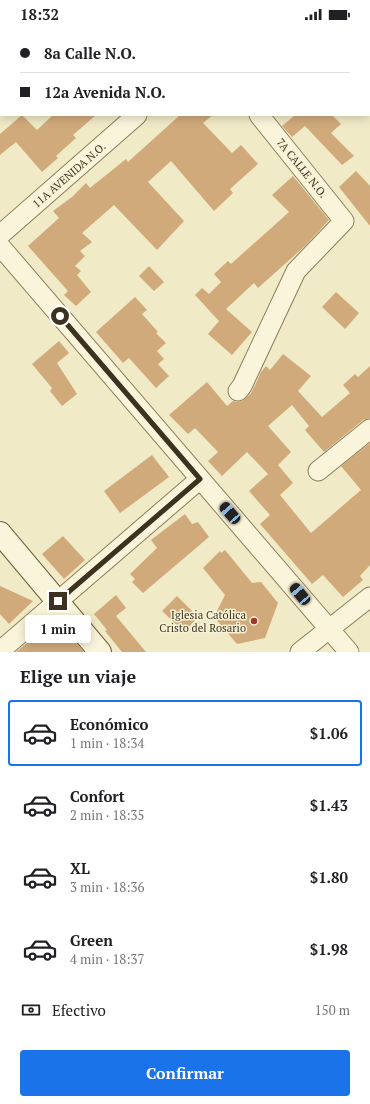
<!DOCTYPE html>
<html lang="es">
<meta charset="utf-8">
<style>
:root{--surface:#fff;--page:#f6f6f6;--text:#202124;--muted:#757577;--line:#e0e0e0;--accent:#1a73e8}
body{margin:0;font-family:"PT Serif",serif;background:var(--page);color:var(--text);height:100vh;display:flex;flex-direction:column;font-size:15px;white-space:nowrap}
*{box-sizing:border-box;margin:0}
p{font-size:13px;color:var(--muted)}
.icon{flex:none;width:22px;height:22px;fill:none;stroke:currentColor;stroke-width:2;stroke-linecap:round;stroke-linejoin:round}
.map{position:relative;height:624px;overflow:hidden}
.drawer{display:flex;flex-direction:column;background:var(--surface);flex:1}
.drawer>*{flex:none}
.banner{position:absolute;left:0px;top:0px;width:370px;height:88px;box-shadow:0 2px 10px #0003;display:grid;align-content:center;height:88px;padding:0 20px;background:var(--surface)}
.end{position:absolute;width:18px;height:18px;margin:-9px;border:5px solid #3d311f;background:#fff;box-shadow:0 0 0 2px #fff}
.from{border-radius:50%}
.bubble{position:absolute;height:28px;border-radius:4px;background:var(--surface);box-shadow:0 2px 10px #0003;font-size:13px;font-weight:700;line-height:28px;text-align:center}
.car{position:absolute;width:12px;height:24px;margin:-12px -6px;border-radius:5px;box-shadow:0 0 3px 1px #0007;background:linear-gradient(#222 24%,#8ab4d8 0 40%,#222 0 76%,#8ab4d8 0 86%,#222 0)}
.banner b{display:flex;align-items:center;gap:14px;height:38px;font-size:15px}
.banner b+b{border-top:1px solid var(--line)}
.banner i{width:10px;height:10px;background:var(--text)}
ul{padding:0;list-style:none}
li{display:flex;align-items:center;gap:12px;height:66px;margin:0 8px 6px;padding:0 12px;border:2px solid transparent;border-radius:4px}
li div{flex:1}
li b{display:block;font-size:15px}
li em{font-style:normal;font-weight:700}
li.active{border-color:var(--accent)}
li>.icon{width:36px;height:36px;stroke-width:1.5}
h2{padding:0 20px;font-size:18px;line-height:48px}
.pay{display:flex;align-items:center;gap:10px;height:44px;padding:0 20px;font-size:15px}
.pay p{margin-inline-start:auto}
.button{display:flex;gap:8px;margin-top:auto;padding:8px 20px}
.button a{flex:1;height:46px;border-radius:4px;background:var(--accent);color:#fff;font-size:16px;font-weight:700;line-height:46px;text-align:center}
.status{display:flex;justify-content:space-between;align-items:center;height:28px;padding:0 20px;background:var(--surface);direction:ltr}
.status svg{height:11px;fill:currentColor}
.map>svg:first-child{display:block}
</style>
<div class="status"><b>18:32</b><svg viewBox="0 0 49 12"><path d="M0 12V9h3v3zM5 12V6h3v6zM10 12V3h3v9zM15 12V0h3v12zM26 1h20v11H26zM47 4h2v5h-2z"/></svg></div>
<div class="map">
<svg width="370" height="624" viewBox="0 0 370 624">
<rect width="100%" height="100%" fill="#f0eac6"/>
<!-- building -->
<path fill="#d0aa7b" d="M22 87 37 102 53 87H96L73 107 76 110 56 128 58 130 42 144 16 114 0 127V106Z
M180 87H213L203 95 232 125 241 117 258 136 230 161 233 165 214 183 171 133 148 154 184 193 157 222 114 177 82 205 92 214 80 223 85 228 75 238 81 243 77 247 91 264 76 278 64 267 68 263 28 218 59 190 53 183 72 169 86 155 90 160 126 131 128 134Z
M295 87H332L341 96 331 105 354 128 342 137 305 98 292 109 282 98Z
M356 143 370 158V198L339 159Z
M293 148 329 192 305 218 258 260 254 255 226 281 252 304 232 327 208 306 219 293 195 267 202 260 209 266 221 254 214 246 228 233 231 236 289 184 272 167Z
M149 238 164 254 154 263 139 248Z
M336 264 359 285 345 301 322 279Z
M135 269 147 282 142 286 158 304 156 305 166 315 157 323 164 331 158 336 169 348 156 360 129 330 123 335 96 304Z
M59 313 69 325 57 335 77 366 62 378 50 363 52 360 32 336Z
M283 326 311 348 298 363 322 389 350 365 343 357 355 346 358 349 370 338V390L363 392 324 424 305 402 309 398 292 377 268 398 291 424 276 439 278 437 293 455 280 467 311 505 361 462 341 438 370 415V537L360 548 363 552 343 569 323 547 312 556 260 496 270 487 249 463 268 446 247 424 222 448 208 433 218 424 195 400 188 406 169 387 207 354 227 378 233 373 237 374 242 373 251 365 257 353 261 344 266 338 270 342Z
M152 427 169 449 120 485 104 463Z
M185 486 192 496 198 494 209 509 143 565 132 554 135 551 130 546 157 520 151 512Z
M63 508 85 532 64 551 42 526Z
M225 522 252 555 261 554 278 575 265 610 237 616 214 589 225 567 203 540 220 523 221 525Z
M0 558 33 573 9 596 0 586Z
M116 567 126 580 116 588 146 624H122L105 603 107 602 94 586Z
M177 568 198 589 184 604 162 583Z
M56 591 84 624H16Z"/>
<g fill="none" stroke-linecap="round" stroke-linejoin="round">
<defs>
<path id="street" d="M173 0 174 1
M241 1 242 0
M0 207 137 87
M0 218 349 624
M238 363 242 358 296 243 344 193 259 87
M318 443 370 401
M0 623 200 451
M300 624 370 569"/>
<path id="secondary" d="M0 505 100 624"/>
</defs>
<!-- street casing -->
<use href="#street" stroke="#8d7c5b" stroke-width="21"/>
<!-- secondary casing -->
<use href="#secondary" stroke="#6f5d3e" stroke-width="24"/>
<!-- street -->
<use href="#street" stroke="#faf5da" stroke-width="19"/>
<!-- secondary -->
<use href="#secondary" stroke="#faf5da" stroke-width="22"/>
</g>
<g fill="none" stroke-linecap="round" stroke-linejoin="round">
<!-- route -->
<path stroke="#3d311f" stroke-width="5" d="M58 573 200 451 60 288"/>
</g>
<!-- markers -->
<circle fill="#9f3728" stroke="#f7f2d6" stroke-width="1.5" cx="254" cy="593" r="4"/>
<g text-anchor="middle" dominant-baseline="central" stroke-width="3" stroke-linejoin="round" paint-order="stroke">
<!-- street labels -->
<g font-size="11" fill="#3d311f" stroke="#f7f2d6">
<text transform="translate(302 140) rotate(51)">7A CALLE N.O.</text>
<text transform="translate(69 147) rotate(-41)">11A AVENIDA N.O.</text>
</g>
<!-- poi labels -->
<g font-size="11" fill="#3d311f" stroke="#f7f2d6" text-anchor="end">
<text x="246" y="587">Iglesia Católica<tspan x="246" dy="13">Cristo del Rosario</tspan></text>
</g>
</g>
</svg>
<i class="end from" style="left:60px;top:288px"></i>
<i class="end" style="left:58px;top:573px"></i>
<div class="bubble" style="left:25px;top:587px;width:66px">1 min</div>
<i class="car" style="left:230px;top:485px;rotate:319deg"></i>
<i class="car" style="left:300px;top:566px;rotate:320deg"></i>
<div class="banner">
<b><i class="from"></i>8a Calle N.O.</b>
<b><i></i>12a Avenida N.O.</b>
</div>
</div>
<section class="drawer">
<h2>Elige un viaje</h2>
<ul>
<li class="active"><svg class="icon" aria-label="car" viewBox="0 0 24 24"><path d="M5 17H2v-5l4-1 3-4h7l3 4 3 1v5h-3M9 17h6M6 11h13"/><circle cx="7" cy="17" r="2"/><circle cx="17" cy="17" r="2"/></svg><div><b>Económico</b><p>1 min · 18:34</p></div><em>$1.06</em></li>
<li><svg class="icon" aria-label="car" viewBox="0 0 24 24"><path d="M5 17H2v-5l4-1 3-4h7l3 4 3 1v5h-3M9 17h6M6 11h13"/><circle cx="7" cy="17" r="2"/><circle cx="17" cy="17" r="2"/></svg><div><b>Confort</b><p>2 min · 18:35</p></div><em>$1.43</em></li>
<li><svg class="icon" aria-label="car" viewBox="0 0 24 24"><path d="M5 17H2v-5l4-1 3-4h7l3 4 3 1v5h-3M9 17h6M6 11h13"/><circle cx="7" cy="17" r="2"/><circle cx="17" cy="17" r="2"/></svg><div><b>XL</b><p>3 min · 18:36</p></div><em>$1.80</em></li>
<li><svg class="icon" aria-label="car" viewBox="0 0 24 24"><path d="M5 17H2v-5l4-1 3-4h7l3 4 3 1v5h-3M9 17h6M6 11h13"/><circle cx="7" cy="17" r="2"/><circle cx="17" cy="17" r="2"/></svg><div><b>Green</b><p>4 min · 18:37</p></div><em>$1.98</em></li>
</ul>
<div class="pay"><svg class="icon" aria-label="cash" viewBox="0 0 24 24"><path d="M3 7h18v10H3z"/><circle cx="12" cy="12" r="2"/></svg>Efectivo<p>150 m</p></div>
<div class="button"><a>Confirmar</a></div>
</section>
